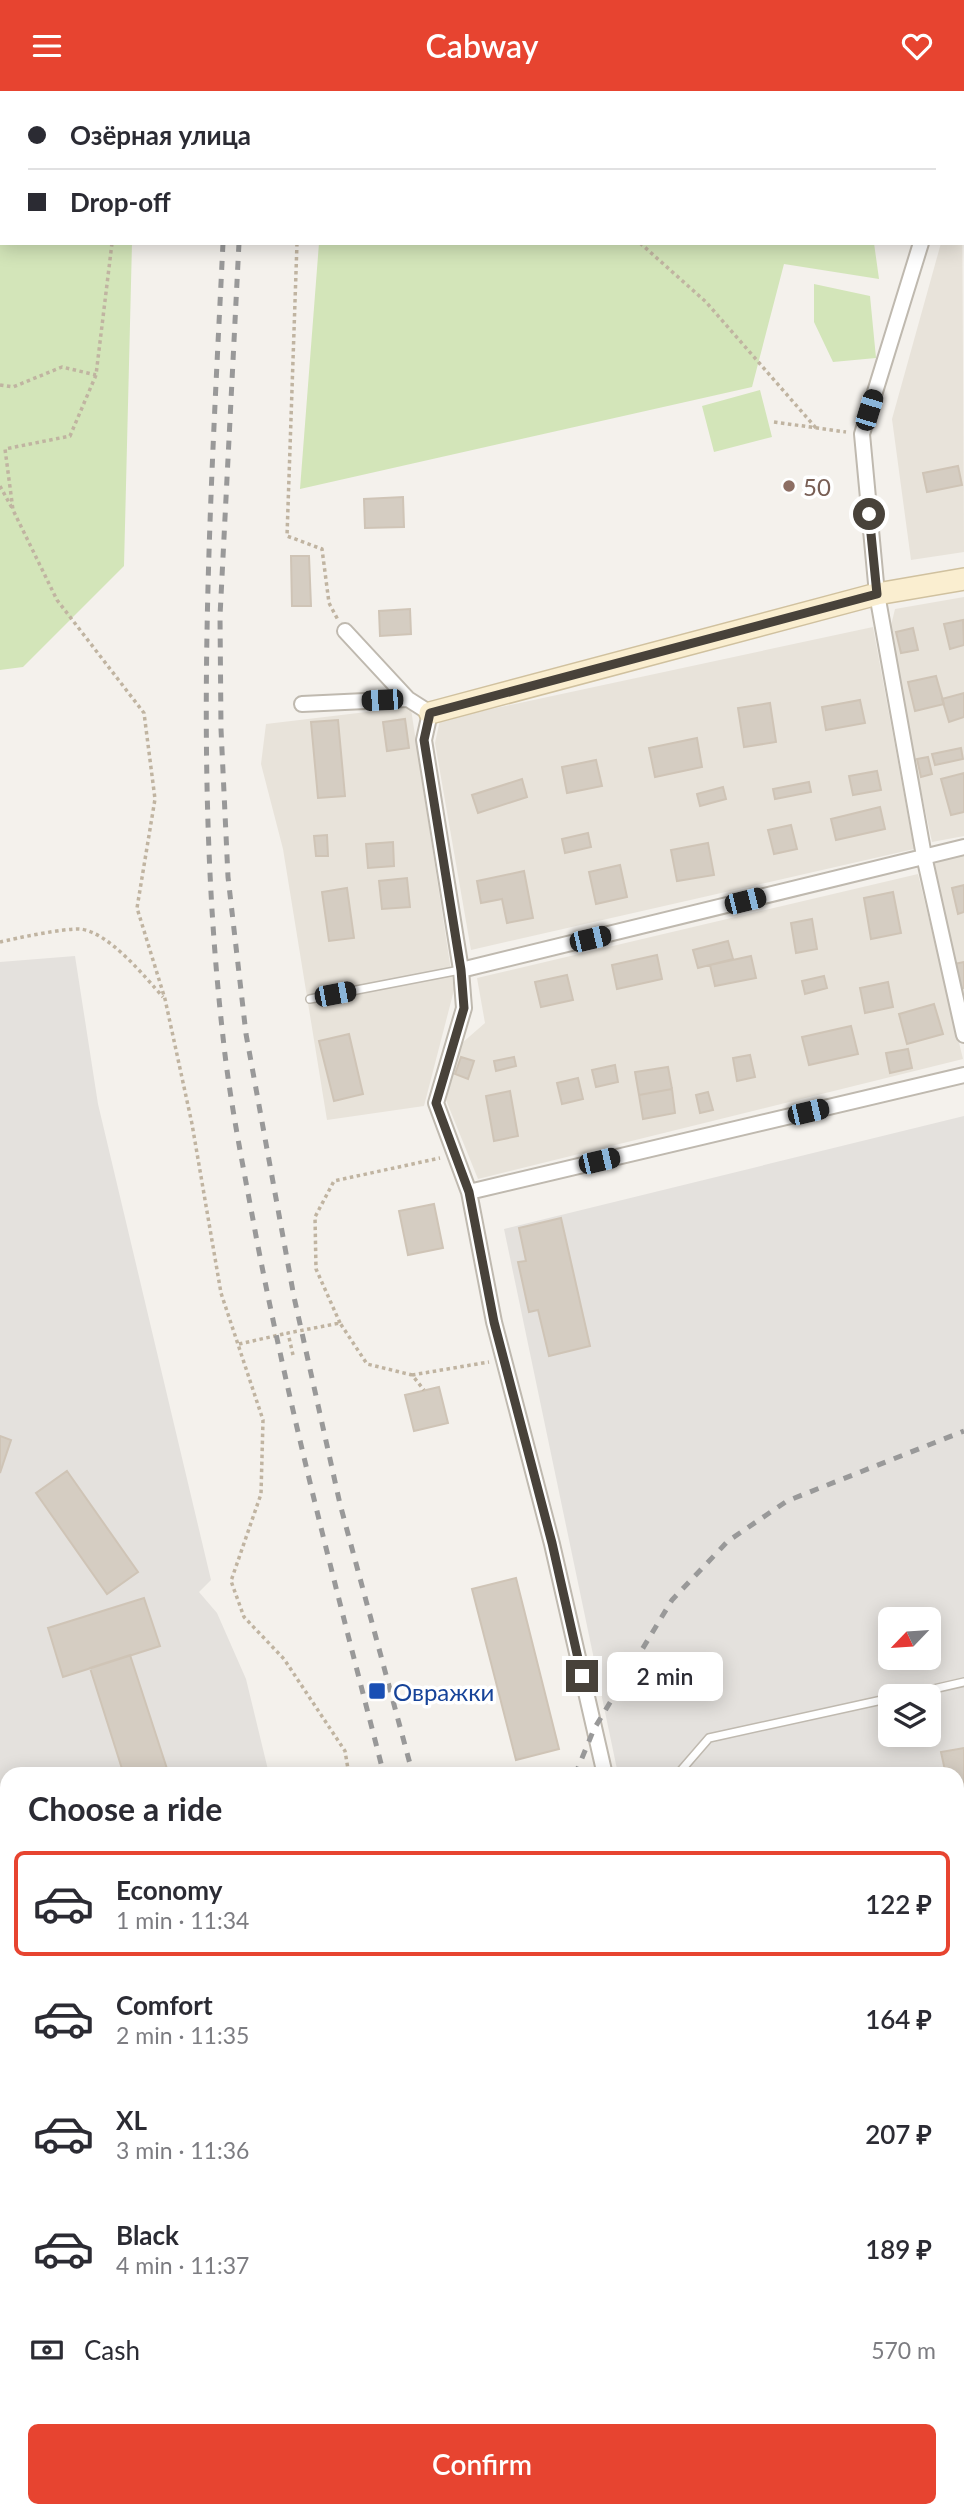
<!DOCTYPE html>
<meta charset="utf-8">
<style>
:root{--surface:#fff;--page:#f2f2f3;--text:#2b2b33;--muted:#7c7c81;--line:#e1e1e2;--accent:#e74430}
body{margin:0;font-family:Lato,sans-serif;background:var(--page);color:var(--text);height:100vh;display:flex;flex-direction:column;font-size:26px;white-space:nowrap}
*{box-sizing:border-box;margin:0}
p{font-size:23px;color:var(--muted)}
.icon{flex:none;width:38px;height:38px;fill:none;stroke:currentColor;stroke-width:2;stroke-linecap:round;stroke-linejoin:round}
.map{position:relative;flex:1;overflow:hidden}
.side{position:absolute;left:0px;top:1676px;width:964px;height:751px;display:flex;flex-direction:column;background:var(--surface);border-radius:21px 21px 0 0;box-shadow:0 4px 18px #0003}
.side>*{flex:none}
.banner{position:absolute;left:0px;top:0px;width:964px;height:154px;box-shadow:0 4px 18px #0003;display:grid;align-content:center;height:154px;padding:0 28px;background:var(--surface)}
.needle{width:46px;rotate:245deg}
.tools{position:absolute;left:878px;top:1516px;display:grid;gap:14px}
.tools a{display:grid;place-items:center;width:63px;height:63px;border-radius:10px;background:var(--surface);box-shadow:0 4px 18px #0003;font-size:35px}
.end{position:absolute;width:32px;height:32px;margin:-16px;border:9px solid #48423a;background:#fff;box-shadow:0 0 0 4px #fff}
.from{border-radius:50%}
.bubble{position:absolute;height:49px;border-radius:10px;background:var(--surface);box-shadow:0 4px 18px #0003;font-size:23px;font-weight:600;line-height:49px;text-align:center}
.car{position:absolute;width:21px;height:42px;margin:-21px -10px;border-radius:9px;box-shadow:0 0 5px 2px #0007;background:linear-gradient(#222 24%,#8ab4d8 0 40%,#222 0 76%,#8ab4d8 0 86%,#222 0)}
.banner b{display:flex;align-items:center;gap:24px;height:66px;font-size:26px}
.banner b+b{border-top:2px solid var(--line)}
.banner i{width:18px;height:18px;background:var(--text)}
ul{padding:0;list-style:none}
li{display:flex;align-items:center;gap:21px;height:105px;margin:0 14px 10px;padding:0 14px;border:4px solid transparent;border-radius:10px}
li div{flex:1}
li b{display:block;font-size:26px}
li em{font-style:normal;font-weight:600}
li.selected{border-color:var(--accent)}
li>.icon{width:63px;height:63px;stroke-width:1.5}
h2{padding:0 28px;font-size:32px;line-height:84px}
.pay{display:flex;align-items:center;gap:18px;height:77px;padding:0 28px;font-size:26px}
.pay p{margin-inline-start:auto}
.cta{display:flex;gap:14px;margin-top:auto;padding:14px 28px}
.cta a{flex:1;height:80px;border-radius:10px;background:var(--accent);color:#fff;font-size:28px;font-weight:600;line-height:80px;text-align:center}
header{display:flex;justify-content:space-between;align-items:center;height:91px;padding:0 28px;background:var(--accent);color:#fff;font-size:32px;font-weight:600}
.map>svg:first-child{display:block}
</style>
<header><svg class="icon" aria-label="menu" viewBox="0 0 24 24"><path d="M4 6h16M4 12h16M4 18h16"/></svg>Cabway<svg class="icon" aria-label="heart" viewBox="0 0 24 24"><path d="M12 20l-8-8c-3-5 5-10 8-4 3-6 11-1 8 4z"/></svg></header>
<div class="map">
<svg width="964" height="2426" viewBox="0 0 964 2426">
<rect width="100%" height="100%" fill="#f4f1ec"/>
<!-- residential -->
<path fill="#e8e3da" d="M962 86 964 461 911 469 892 328 941 152H962Z
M964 506V745L932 751 888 547 895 518Z
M873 536 914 758 471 859 435 652 440 629Z
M400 617 411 618 454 899 424 1015 327 1029 283 758 261 673 266 633Z
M964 762V914L930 769Z
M918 783 963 968 478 1088 446 1009 462 952 485 932 477 887Z"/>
<!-- industrial -->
<path fill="#e4e1dd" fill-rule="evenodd" d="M75 865 98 1013 211 1489 199 1501 217 1522 246 1588 269 1683 7 1684V1722L0 1717V871Z
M964 1025V2255L957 2257V1684L618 1683 504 1138ZM891 1528H929V1566H891ZM891 1605H929V1643H891Z
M964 2331V2426H760L758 2420H957V2333Z"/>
<!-- green -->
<path fill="#d3e5b9" d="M0 0H138L2 2V152H132L124 475 23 576 0 579Z
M331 0H904L330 2Z
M319 152H874L879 188 784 173 752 296 300 398Z
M814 193 870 205 876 267 833 271 814 231Z
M760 299 772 346 714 361 702 315Z
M0 1778 7 1782V2074L0 2066Z"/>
<!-- building -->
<path fill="#d5cdc2" stroke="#cfc4b6" stroke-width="2" d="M958 375 962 394 927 401 923 382Z
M403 406 404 436 365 437 364 408Z
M291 465H309L311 515H292Z
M410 518 411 543 380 545 379 520Z
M963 529 964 554 950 558 944 533Z
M913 537 918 559 901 562 896 541Z
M936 585 944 613 915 620 908 591Z
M964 602V626L949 631 942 608Z
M860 609 865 632 826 639 822 616Z
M770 612 776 651 744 656 738 617Z
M405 628 409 657 387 660 383 631Z
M338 629 345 705 318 707 311 631Z
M697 647 702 676 655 686 649 657Z
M961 657 963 668 935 674 932 663Z
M928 666 932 683 921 686 917 668Z
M596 669 602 695 567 702 562 676Z
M877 680 881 699 853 704 849 685Z
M964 682V721L951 724 941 688Z
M522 688 527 706 478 722 472 704Z
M809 691 811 701 775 708 773 698Z
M723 696 726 708 700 715 697 703Z
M880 716 885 738 836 749 831 728Z
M791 734 797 758 774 763 768 739Z
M588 742 591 756 565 762 562 748Z
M327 744 328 765H316L314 745Z
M393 751 394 775 368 777 366 753Z
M708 752 714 784 677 790 671 759Z
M620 774 627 806 596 813 589 781Z
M524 780 533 827 507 832 502 808 481 812 477 790Z
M407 787 410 816 382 818 379 790Z
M964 794V821L958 823 952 797Z
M347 797 354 847 329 850 322 801Z
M893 801 901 842 871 848 864 807Z
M812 828 817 858 796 862 791 832Z
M728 850 733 868 698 877 693 859Z
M657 864 662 888 617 898 612 874Z
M751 865 756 887 715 895 710 874Z
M964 871V897L961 898 954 873Z
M567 884 573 909 541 916 535 891Z
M824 885 827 897 805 903 802 890Z
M888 891 893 916 865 922 860 897Z
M934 913 943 943 907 953 899 923Z
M851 935 858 963 809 974 802 946Z
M349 943 363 1003 334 1010 319 950Z
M908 958 912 977 890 982 886 962Z
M750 964 755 986 737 990 733 967Z
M461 966 474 970 468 988 455 983Z
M514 966 516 975 496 980 494 970Z
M615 974 618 991 596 996 592 979Z
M668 976 672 998 639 1004 635 981Z
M578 987 583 1008 562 1013 557 992Z
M672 998 675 1022 643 1028 639 1004Z
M510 1000 518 1045 494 1050 486 1005Z
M708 1001 713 1019 700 1022 696 1004Z
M434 1113 443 1157 408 1164 399 1120Z
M561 1127 590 1255 549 1265 538 1219 529 1221 518 1171 526 1170 519 1137Z
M439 1296 448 1332 414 1340 405 1304Z
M0 1345 11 1349 0 1382Z
M67 1380 138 1481 107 1503 36 1402Z
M516 1487 559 1658 516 1669 472 1498Z
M144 1507 160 1555 63 1586 48 1537Z
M130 1564 169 1684H124L90 1577Z
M964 1657V1741L959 1742 957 1684H946L941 1661Z
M964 1779V1877L961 1878 957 1856V1781Z
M964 1976V2028L957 2030V1978Z
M964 2180V2231L957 2232V2181Z"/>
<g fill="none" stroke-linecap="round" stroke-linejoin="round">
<defs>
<path id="lane" d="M310 908 460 879
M903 1605 964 1591
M677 1684 709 1647 891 1607
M957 2416 964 2414
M676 2420 678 2426
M919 2426 941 2420"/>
<path id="street" d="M962 73 964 71
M921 152 862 343 877 503 924 765 964 944
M345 540 408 608 430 622 424 649 461 879 464 917 436 1012 469 1101 494 1231 552 1453 605 1684
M302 613 408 608
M461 879 964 756
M469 1101 964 984
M957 2316 964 2314"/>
<path id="secondary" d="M430 622 877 503 964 488
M0 1726 7 1731
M335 2420 337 2426"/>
</defs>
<!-- lane casing -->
<use href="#lane" stroke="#bfb9af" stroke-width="10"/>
<!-- street casing -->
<use href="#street" stroke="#bfb9af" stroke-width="18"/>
<!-- secondary casing -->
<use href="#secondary" stroke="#d0c19f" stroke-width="24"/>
<!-- path -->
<path stroke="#c0b4a1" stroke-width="3.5" stroke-dasharray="3.5 3.5" stroke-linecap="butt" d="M495 0 496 2
M129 2V0
M306 2V0
M112 152 96 284 70 345 5 358 13 419 57 509 144 622 155 708 137 817 165 908 192 1033 221 1202 263 1329 261 1403 231 1490 244 1526 284 1568 345 1660 349 1684
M297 152 287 445 322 458 329 512 338 529
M640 152 706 211 816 337
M0 294 13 296 62 276 96 284
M774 331 846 341
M0 395 12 417
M0 851C16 847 66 837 80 838 109 841 145 886 163 906
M340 1232 316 1178 315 1126 334 1090 440 1067
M239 1253 288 1242
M293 1264 288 1242 340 1232 367 1273 412 1284 424 1299
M412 1284 489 1271
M957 2280 964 2279
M644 2420 646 2426
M172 2426 178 2420"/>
<!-- lane -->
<use href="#lane" stroke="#fff" stroke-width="7"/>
<!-- street -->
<use href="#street" stroke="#fff" stroke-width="14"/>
<!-- secondary -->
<use href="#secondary" stroke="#faeed0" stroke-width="21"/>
<!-- rail -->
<path stroke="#999" stroke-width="5" stroke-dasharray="9 9" stroke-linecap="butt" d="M231 2V0
M247 2V0
M223 152C210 417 193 681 223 946 230 1013 244 1079 256 1145 291 1327 338 1505 384 1684
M239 152 220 525 221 638 228 786 246 943 294 1206 340 1413 413 1684
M575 1684 594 1638 672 1509 728 1450 787 1410 964 1340
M579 2420 580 2426
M610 2420 612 2426
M639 2420 640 2426"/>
</g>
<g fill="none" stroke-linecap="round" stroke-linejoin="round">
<!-- route -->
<path stroke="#48423a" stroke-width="9" d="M582 1585 552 1452 494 1231 469 1101 436 1012 464 917 461 879 424 649 430 622 877 503 869 423"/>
</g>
<!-- markers -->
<circle fill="#8d6e63" stroke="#fff" stroke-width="2.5" cx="789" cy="395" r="7"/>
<rect fill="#1a4fb4" stroke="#fff" stroke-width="2.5" x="368" y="1591" width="18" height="18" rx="3.5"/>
<g text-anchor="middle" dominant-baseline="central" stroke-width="7" stroke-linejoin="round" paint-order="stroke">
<!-- education labels -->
<g font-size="24" fill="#785e54" stroke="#fff" text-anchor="start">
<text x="803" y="395">50</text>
</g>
<!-- transit labels -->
<g font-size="24" fill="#164399" stroke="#fff" text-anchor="start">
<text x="393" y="1600">Овражки</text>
</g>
</g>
</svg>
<div class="tools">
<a><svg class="needle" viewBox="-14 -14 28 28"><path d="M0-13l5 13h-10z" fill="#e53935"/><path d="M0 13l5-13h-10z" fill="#7c7c81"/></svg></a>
<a><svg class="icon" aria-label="layers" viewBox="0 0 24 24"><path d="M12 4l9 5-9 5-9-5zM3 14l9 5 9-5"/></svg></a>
</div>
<i class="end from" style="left:869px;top:423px"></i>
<i class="end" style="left:582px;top:1585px"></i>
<div class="bubble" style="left:607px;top:1561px;width:116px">2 min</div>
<i class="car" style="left:869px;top:319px;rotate:17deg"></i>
<i class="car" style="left:382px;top:609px;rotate:267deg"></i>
<i class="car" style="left:745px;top:810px;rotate:76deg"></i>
<i class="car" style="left:590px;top:848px;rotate:77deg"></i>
<i class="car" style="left:335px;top:903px;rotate:79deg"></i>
<i class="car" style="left:808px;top:1021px;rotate:77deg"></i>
<i class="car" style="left:599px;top:1070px;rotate:77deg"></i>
<div class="banner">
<b><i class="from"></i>Озёрная улица</b>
<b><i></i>Drop-off</b>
</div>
<section class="side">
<h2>Choose a ride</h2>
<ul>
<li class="selected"><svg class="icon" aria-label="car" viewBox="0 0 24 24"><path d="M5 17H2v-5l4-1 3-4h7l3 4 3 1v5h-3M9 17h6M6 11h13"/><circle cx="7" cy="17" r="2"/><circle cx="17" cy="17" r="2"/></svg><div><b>Economy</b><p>1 min · 11:34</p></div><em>122 ₽</em></li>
<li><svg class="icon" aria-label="car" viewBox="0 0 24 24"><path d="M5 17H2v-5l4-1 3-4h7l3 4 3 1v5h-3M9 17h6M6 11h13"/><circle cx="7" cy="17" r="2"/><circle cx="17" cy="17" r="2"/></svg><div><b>Comfort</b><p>2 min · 11:35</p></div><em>164 ₽</em></li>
<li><svg class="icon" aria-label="car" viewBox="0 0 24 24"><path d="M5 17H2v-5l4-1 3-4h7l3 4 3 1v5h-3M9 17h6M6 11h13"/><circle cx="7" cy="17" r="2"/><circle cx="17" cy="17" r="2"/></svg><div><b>XL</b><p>3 min · 11:36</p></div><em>207 ₽</em></li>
<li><svg class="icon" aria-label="car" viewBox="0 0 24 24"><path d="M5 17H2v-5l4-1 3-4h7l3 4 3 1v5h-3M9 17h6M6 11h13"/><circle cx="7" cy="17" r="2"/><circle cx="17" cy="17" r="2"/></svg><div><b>Black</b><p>4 min · 11:37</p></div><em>189 ₽</em></li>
</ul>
<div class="pay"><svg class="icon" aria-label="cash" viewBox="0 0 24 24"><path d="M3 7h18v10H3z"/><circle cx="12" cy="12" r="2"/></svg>Cash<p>570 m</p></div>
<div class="cta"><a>Confirm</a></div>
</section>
</div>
